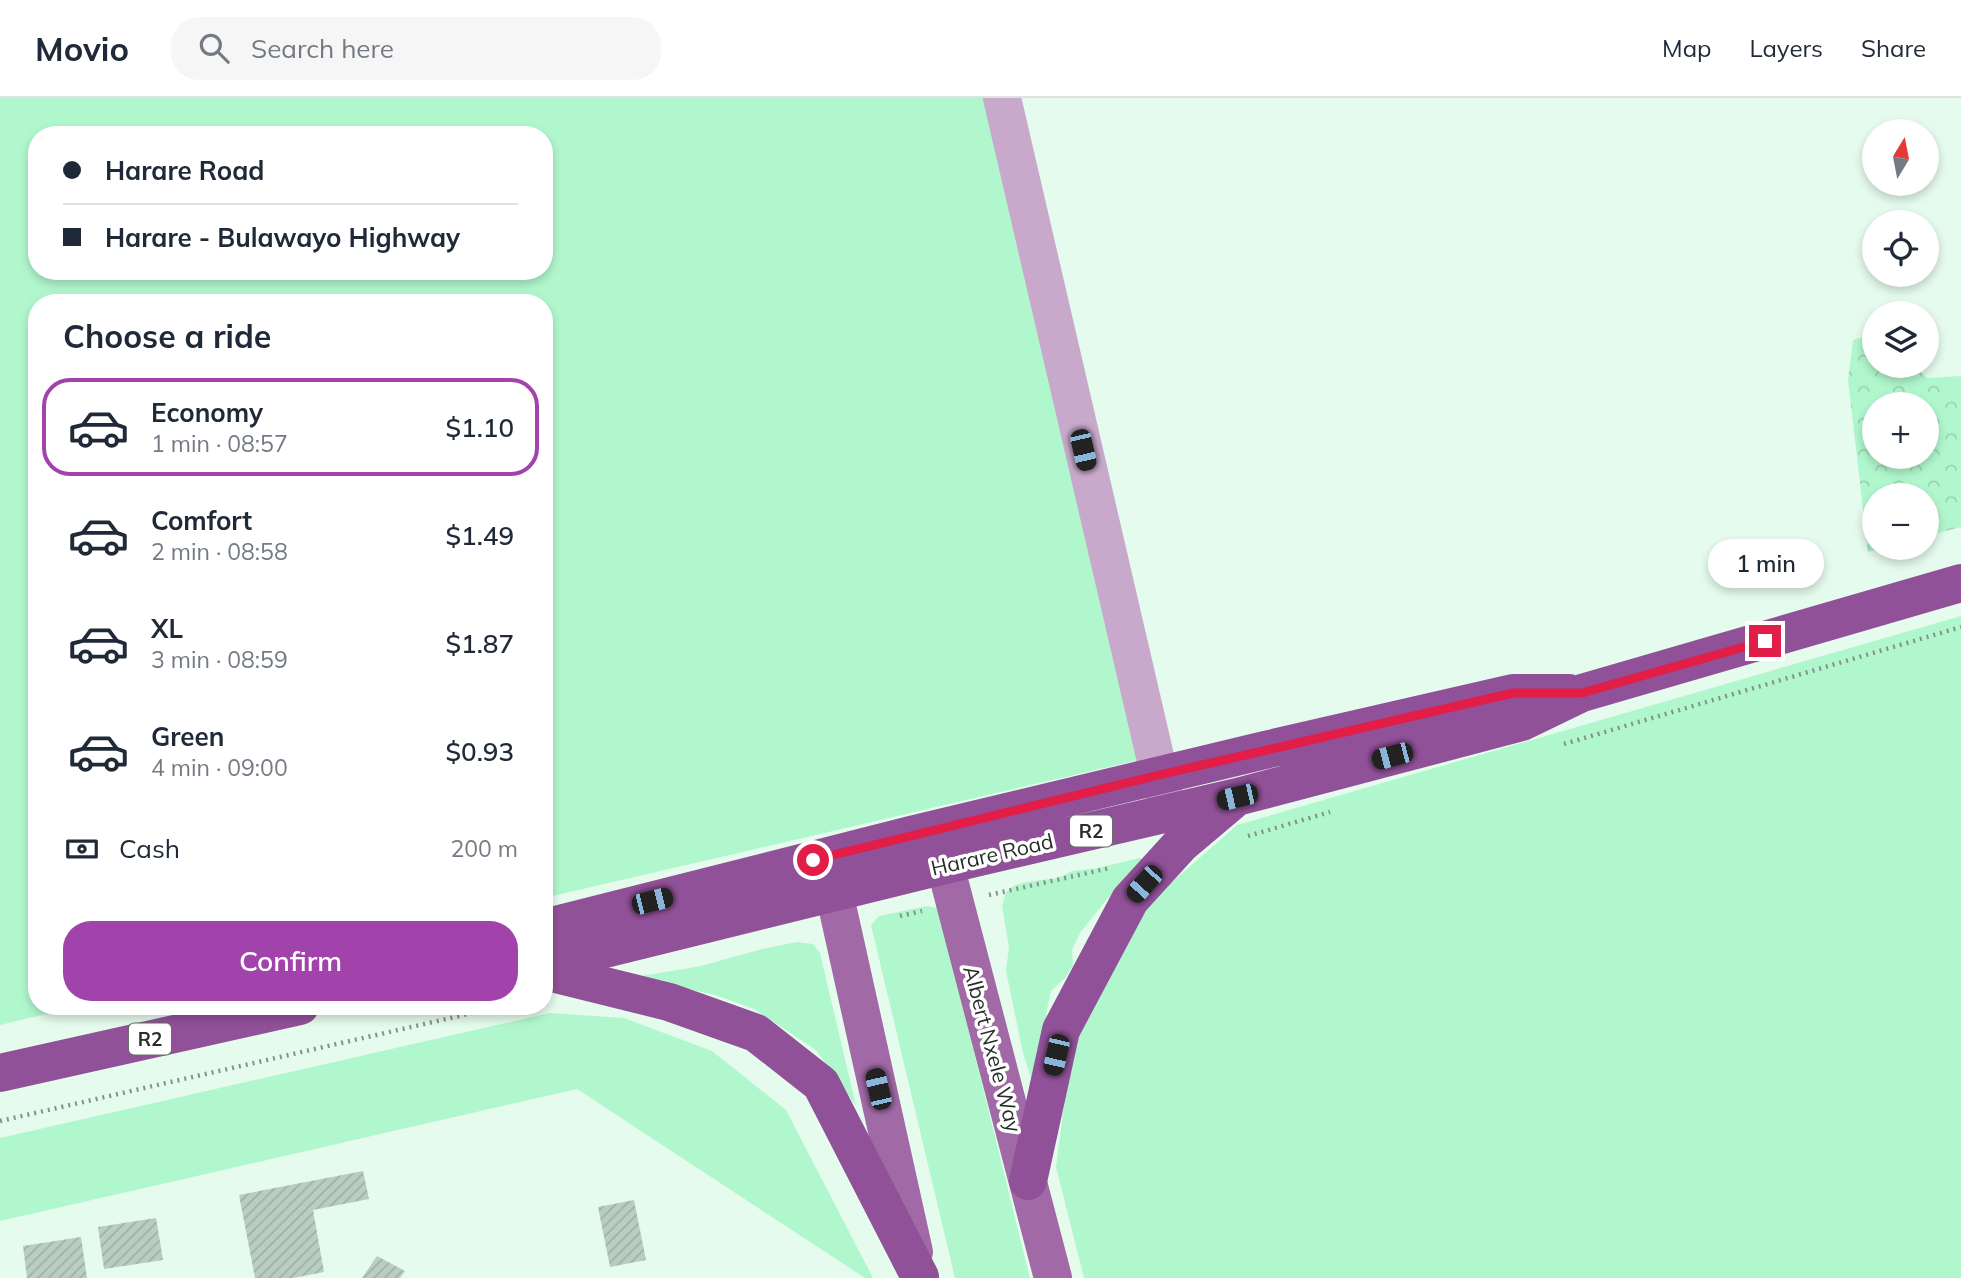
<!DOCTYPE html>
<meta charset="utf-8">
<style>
:root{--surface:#fff;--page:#f6f6f7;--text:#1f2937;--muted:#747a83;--line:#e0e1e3;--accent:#a243ac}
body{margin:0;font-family:Mulish,sans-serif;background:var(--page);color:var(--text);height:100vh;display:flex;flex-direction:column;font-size:26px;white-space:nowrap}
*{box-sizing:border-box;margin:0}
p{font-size:23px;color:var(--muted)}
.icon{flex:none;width:38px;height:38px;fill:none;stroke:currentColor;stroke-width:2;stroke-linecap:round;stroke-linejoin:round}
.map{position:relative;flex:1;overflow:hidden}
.side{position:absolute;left:28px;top:196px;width:525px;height:721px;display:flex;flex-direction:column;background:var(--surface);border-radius:28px;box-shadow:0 4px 10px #0003}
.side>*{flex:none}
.top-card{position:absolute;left:28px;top:28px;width:525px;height:154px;border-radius:28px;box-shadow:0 4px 10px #0003;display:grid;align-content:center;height:154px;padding:0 35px;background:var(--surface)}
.needle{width:46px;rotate:10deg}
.fabs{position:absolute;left:1862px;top:21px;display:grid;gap:14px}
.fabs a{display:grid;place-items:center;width:77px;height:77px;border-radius:50%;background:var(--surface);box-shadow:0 4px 10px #0003;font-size:35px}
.end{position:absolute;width:32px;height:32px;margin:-16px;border:9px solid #e11d48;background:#fff;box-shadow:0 0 0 4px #fff}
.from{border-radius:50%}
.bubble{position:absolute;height:49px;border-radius:24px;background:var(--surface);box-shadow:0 4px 10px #0003;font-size:23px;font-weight:600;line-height:49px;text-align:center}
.car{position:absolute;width:21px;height:42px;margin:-21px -10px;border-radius:9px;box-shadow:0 0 5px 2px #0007;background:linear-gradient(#222 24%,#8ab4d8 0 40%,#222 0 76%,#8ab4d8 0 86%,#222 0)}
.top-card b{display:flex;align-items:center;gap:24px;height:66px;font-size:26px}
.top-card b+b{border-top:2px solid var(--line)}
.top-card i{width:18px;height:18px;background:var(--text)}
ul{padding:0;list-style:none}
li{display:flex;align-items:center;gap:21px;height:98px;margin:0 14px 10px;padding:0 21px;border:4px solid transparent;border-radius:28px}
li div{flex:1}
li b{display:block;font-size:26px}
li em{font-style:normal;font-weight:600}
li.on{border-color:var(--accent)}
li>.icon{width:63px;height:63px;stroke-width:1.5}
h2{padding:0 35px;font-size:32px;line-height:84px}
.pay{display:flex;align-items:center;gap:18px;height:77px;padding:0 35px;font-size:26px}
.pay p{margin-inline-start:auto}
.primary-button{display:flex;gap:14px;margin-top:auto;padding:14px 35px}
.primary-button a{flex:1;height:80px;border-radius:28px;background:var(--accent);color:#fff;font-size:28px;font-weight:600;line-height:80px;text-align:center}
header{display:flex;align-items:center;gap:42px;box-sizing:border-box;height:98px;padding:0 35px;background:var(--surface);border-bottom:2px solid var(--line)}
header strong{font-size:33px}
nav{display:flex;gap:38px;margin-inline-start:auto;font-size:24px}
.search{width:490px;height:63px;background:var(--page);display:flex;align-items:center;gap:18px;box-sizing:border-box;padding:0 24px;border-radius:28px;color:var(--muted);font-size:26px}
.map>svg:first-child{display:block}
</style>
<header>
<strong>Movio</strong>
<div class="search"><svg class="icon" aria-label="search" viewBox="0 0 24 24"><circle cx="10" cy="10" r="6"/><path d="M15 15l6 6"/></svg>Search here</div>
<nav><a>Map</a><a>Layers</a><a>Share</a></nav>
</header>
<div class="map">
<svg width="1961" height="1180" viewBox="0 0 1961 1180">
<defs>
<pattern id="forest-crowns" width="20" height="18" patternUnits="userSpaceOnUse" patternTransform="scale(1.75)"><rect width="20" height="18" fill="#b1f7ce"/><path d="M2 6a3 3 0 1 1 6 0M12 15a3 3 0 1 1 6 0" fill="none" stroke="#98d4b1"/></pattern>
<pattern id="building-hatch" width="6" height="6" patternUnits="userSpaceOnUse" patternTransform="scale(1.75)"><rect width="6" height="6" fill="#b9cec1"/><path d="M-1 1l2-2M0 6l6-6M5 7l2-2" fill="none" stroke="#9fb1a6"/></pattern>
</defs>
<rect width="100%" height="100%" fill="#e5fbed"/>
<!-- grass -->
<path fill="#b1f7ce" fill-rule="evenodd" d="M0 0H986L1143 661 544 800V205H37V908H80L0 927ZM37 37H544V173H37Z
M1961 518V1180H1084L1056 1069 1071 951 1147 806 1237 727Z
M1139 760 1149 763 1107 801 1080 835 1072 852 1073 867 1066 879 1051 893 1046 916 1049 931 1031 980 1023 955 1006 873 1009 849 1002 808 1006 794 1015 787 1026 784 1058 780 1072 773 1098 770Z
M927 808 937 810 940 817 1030 1180H955L871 827 879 818Z
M797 844 813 846 820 855 856 1008 816 952 754 911 715 897 635 879 701 868 762 851Z
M550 915 624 920 712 953 786 1012 873 1180H865L577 991 0 1123V1040Z"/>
<!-- forest -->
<path fill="url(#forest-crowns)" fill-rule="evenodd" d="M1874 236V268H1915L1927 280 1961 278V429L1927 438V397H1874V450H1885L1868 454 1848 282 1853 242ZM1874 306H1927V359H1874Z"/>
<!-- building -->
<path fill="url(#building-hatch)" d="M363 1073 369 1101 313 1112 324 1174 293 1180H255L239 1097Z
M634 1102 646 1162 610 1169 598 1109Z
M156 1120 163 1162 104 1171 98 1129Z
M81 1139 87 1180H27L23 1148Z
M377 1158 405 1173 400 1180H362Z"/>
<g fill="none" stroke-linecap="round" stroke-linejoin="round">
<!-- path -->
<path stroke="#84938a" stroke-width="4.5" stroke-dasharray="2 5" stroke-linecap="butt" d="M1564 646 1961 529
M1248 738 1330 714
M989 797 1110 770
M900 818 922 813
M0 1023 503 908"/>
<!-- minor -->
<path stroke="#c9a9cb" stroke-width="38" d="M1002 0 1167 710"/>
<!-- major -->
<path stroke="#a169a6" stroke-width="38" d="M921 745 945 767 1053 1180
M838 761 834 794 914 1154"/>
<!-- highway -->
<path stroke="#915198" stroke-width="38" d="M544 830 911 737 1265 652 1513 595H1569
M544 866 945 767 1237 699 1522 624 1582 595 1961 485
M544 873 669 904 756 935 821 986 920 1179
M0 975 300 908
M1028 1083 1061 932 1130 802 1181 746 1232 703"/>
</g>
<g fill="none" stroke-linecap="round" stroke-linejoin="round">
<!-- route -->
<path stroke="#e11d48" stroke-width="9" d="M813 762 1159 677 1513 595H1582L1765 543"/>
</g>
<g text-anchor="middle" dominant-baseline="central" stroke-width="7" stroke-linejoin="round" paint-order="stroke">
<!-- shield labels -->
<g fill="#fff" stroke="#666d69" stroke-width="2">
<rect x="1070" y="717.5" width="42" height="31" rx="5"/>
<rect x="129" y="925.5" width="42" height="31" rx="5"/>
</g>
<g font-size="19" font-weight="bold" fill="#252e29">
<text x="1091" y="733">R2</text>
<text x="150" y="941">R2</text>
</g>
<!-- street labels -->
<g font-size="21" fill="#252e29" stroke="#fff">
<text transform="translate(992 756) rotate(-13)">Harare Road</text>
<text transform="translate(993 951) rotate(75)">Albert Nxele Way</text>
</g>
</g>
</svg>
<div class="fabs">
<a><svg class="needle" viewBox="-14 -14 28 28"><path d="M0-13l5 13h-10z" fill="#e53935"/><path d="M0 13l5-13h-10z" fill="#747a83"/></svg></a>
<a><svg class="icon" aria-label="locate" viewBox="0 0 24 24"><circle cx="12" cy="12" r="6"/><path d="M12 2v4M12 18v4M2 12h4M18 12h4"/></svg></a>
<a><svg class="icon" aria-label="layers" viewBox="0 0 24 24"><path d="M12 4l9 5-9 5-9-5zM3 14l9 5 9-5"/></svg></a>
<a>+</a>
<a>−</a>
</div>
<i class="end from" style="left:813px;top:762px"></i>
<i class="end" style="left:1765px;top:543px"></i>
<div class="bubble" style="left:1708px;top:441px;width:116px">1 min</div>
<i class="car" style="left:1083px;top:352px;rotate:167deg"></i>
<i class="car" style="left:1392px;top:658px;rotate:255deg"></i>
<i class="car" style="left:1237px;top:699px;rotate:257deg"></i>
<i class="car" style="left:1144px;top:786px;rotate:222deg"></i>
<i class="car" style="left:652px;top:803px;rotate:76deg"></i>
<i class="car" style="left:1056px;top:957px;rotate:193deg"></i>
<i class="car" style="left:878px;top:991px;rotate:347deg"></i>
<div class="top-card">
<b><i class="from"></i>Harare Road</b>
<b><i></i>Harare - Bulawayo Highway</b>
</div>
<section class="side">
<h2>Choose a ride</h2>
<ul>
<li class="on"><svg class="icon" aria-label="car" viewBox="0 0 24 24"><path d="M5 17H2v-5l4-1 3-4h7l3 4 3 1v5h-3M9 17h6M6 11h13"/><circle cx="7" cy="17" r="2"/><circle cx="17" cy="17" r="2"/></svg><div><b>Economy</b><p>1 min · 08:57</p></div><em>$1.10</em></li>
<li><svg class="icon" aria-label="car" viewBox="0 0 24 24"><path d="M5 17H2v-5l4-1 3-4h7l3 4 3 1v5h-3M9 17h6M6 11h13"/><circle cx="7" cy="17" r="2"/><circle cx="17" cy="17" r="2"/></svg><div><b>Comfort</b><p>2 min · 08:58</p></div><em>$1.49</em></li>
<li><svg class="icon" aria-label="car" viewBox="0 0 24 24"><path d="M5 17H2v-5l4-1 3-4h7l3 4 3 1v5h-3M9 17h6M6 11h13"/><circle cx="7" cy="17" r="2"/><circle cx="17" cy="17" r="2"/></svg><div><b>XL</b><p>3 min · 08:59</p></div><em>$1.87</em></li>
<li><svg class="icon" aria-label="car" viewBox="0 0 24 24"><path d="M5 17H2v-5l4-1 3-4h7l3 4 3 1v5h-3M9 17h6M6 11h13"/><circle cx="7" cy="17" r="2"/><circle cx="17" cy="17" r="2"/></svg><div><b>Green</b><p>4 min · 09:00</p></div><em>$0.93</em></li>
</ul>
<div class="pay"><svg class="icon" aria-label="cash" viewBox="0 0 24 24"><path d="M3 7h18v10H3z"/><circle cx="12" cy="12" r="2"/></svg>Cash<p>200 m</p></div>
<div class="primary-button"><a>Confirm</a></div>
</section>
</div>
